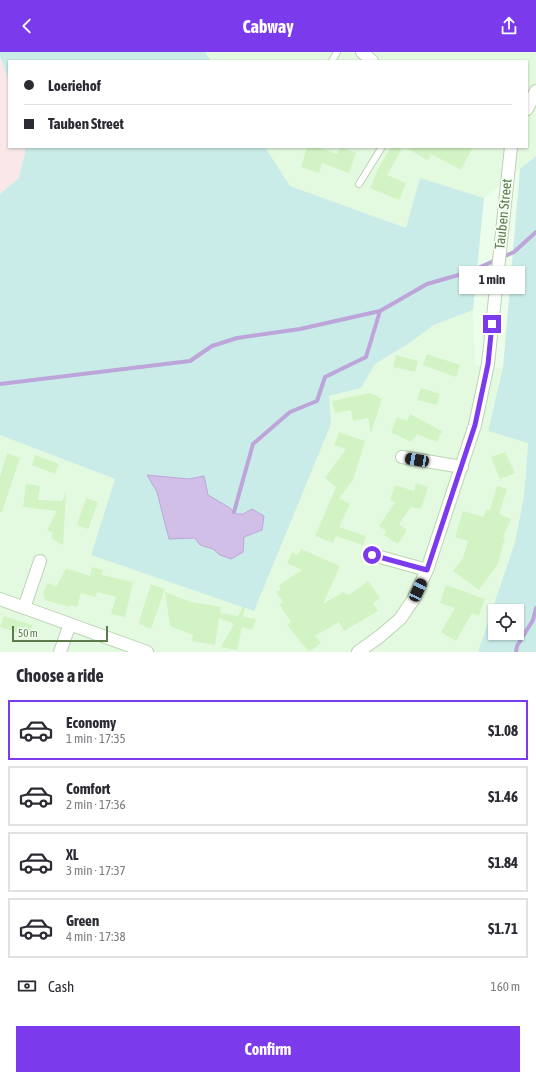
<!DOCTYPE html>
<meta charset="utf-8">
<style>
:root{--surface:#fff;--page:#f7f7f7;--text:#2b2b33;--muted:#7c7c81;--line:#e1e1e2;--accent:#7c3aed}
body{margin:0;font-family:"Asap Condensed",sans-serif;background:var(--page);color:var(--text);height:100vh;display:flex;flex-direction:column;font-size:15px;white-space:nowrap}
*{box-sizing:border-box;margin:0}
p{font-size:13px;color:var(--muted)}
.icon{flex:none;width:22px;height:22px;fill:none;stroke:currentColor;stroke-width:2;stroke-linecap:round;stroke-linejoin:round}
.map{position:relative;height:600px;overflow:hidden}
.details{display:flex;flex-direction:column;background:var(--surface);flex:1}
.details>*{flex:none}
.hud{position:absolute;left:8px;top:8px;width:520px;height:88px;border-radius:0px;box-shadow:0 1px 3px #0004;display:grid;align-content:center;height:88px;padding:0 16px;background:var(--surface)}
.buttons{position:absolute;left:488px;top:552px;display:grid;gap:8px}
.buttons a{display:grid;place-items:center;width:36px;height:36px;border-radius:0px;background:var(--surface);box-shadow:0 1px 3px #0004;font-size:20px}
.scale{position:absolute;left:12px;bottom:10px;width:96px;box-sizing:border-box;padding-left:4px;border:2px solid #5d7a4d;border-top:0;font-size:11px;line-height:14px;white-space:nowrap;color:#5d7a4d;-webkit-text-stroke:3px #f4fff3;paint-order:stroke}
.end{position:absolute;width:18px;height:18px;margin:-9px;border:5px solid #7c3aed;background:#fff;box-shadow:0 0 0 2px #fff}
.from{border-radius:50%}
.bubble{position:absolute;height:28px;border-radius:0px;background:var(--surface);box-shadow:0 1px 3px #0004;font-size:13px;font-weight:700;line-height:28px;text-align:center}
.car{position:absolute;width:12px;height:24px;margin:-12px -6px;border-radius:5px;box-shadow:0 0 3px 1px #0007;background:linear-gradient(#222 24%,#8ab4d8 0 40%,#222 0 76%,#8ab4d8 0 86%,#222 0)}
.hud b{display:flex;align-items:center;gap:14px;height:38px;font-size:15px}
.hud b+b{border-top:1px solid var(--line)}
.hud i{width:10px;height:10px;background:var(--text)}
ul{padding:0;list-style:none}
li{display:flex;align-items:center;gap:12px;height:60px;margin:0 8px 6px;padding:0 8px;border:2px solid var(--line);border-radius:0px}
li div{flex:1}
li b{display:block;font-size:15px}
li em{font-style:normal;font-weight:700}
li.active{border-color:var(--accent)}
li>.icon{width:36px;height:36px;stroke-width:1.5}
h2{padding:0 16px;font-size:18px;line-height:48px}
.pay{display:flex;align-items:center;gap:10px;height:44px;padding:0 16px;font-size:15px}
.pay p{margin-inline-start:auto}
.primary-button{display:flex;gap:8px;margin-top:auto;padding:8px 16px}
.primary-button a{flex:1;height:46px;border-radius:0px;background:var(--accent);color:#fff;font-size:16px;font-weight:700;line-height:46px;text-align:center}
header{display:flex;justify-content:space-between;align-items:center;height:52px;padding:0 16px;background:var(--accent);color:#fff;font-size:18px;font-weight:700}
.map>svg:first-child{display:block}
</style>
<header><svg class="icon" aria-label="back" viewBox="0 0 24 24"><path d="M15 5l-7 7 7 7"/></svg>Cabway<svg class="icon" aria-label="share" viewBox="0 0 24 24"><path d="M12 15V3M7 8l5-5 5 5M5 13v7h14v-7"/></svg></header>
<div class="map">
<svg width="536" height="600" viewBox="0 0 536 600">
<rect width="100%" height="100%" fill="#edfdec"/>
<!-- residential -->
<path fill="#e4fae0" d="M205 0H536V104L484 146 420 127 406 176 290 134 265 95H527V9H211Z
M473 258 475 313 503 316 488 379 528 391 524 444 515 490 478 600H0V383L115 427 91 503 331 372 329 344 361 336 375 312 408 292 434 273Z"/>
<!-- education -->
<path fill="#fae8e9" d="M0 4 9 29V95H25V100L19 126 0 142Z"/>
<!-- green -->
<path fill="#c9ece8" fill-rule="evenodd" d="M0 0H205L211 9H9V29L0 4Z
M25 95H265L290 134 406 176 420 126 484 146 473 258 434 273 408 292 375 312 361 336 329 344 331 372 254 559 91 503 115 427 0 383V142L19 126 25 100Z
M536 104V600H478L515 490 524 444 528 391 488 379 503 316 520 117ZM495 559H517V581H495Z"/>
<!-- water -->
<path fill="#d1bfe8" stroke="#bda5da" d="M147 423 189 427 204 424 208 443 230 456 236 462H243L252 457 264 464 262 478 244 485 243 500 231 507 220 503 213 497 200 493 195 486 169 487 157 440Z"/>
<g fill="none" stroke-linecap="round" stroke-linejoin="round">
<!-- stream -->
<path stroke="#bda5da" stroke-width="4" d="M0 332 190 309 212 294 237 286 300 277 380 259 427 232 469 220 514 200 536 180
M234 460 253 392 290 360 317 349 325 325 366 305 380 259
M516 600 517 594 533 568 536 556"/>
</g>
<!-- building -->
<path fill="#d2f3c3" d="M307 95H317L337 102 341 95 356 101 349 121 322 111 319 121 301 115Z
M391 95H403L387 123 406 131 399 148 370 136 378 117Z
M404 95H473L461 118 431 102 428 108Z
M427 302 460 313 456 325 423 313Z
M396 303 418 309 415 320 393 315Z
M421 336 440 342 437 353 417 348Z
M370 341 382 347 371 381 368 366 353 369 351 358 335 361 332 349Z
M410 362 442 379 437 390 417 382 411 390 391 380 397 365 407 369Z
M339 380 365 389 353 428 339 446 350 452 339 475 366 484 363 493 336 484 333 491 315 484 336 435 325 426 346 397 334 393Z
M505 400 515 421 500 427 491 405Z
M7 401 20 406 2 460H0V425Z
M35 403 59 412 55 422 32 413Z
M416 431 428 435 421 457 411 455 399 472 407 478 398 492 384 483 386 479 379 474 395 450 390 448 395 433 414 439Z
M26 432 40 434 38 448 62 449 66 440 63 493 51 486 53 481 47 478 57 459 23 455Z
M497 434 507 437 499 462 511 467 503 485H505L498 512 479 538 453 519 463 506 468 489 455 485 463 459 483 465 487 457 490 458Z
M86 446 98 450 88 477 77 473Z
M301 497 340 514 323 552 343 540 349 543 368 529 380 546 373 551 378 559 344 579 339 570 315 584 321 591 309 600 287 573 291 570 279 552 283 550 276 540 281 537 279 533 302 518 287 511 292 500 298 503Z
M92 515 103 518 102 523 133 530 125 565 111 562 116 545 97 540 96 545 81 541 77 555 70 553 69 555 45 548 43 540 48 531 56 535 66 516 90 524Z
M151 532 165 537 151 577 139 572 140 569H139Z
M446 533 485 547 479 564 472 561 456 589 441 580 455 556 440 551Z
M165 540 191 550 221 555 220 561 238 564 243 555H245L243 565 256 567 252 578 242 575 237 598 221 595 234 572 219 566 215 593 192 589 193 583 170 574Z
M4 564 32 573 29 584 0 575Z"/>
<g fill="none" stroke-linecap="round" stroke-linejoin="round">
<defs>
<path id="lane" d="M332 9 337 0
M359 132 382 95"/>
<path id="street" d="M362 0 372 9
M527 57 536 39
M402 405 462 415
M373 503 427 518
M0 547 147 600
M24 556 40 509
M60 600 70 572
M358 600 379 585 400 567 413 548 427 518 475 373 488 312 511 95"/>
</defs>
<!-- lane casing -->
<use href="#lane" stroke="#bbd3b3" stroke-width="8"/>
<!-- street casing -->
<use href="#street" stroke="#bbd3b3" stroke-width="14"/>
<!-- lane -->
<use href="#lane" stroke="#fff" stroke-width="6"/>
<!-- street -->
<use href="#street" stroke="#fff" stroke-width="12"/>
</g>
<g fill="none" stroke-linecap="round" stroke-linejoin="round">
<!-- route -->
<path stroke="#7c3aed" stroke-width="5" d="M372 503 427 518 475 373 488 312 492 272"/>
</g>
<g text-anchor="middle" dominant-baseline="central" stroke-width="3.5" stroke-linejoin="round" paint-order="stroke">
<!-- street labels -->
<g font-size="14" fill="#5d7a4d" stroke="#f4fff3">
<text transform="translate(503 162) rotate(-84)">Tauben Street</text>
</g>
</g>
</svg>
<div class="buttons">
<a><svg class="icon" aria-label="locate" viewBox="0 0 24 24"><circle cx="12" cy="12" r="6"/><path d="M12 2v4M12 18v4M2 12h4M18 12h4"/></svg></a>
</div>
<div class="scale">50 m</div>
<i class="end from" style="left:372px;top:503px"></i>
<i class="end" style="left:492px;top:272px"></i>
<div class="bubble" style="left:459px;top:214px;width:66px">1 min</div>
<i class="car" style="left:417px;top:408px;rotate:280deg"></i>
<i class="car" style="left:418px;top:538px;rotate:25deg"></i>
<div class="hud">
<b><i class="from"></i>Loeriehof</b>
<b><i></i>Tauben Street</b>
</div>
</div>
<section class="details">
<h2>Choose a ride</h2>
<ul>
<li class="active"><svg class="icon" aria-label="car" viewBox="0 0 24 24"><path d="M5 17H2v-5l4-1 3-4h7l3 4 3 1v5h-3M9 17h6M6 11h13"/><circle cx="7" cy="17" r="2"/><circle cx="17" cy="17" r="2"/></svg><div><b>Economy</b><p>1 min · 17:35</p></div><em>$1.08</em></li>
<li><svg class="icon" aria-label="car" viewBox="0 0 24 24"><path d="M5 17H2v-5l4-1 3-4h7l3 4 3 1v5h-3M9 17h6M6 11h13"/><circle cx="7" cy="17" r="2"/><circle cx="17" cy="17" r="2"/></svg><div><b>Comfort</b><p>2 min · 17:36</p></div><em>$1.46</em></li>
<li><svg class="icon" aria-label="car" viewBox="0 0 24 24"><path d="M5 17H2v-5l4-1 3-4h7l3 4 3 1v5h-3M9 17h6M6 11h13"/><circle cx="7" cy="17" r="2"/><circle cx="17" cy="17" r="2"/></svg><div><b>XL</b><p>3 min · 17:37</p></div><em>$1.84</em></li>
<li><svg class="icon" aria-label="car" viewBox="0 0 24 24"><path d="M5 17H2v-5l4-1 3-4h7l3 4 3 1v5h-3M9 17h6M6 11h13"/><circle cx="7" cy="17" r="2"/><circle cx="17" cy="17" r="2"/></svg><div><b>Green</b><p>4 min · 17:38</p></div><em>$1.71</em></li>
</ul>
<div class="pay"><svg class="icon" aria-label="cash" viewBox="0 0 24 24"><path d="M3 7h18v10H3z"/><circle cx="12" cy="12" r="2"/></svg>Cash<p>160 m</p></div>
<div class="primary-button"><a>Confirm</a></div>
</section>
